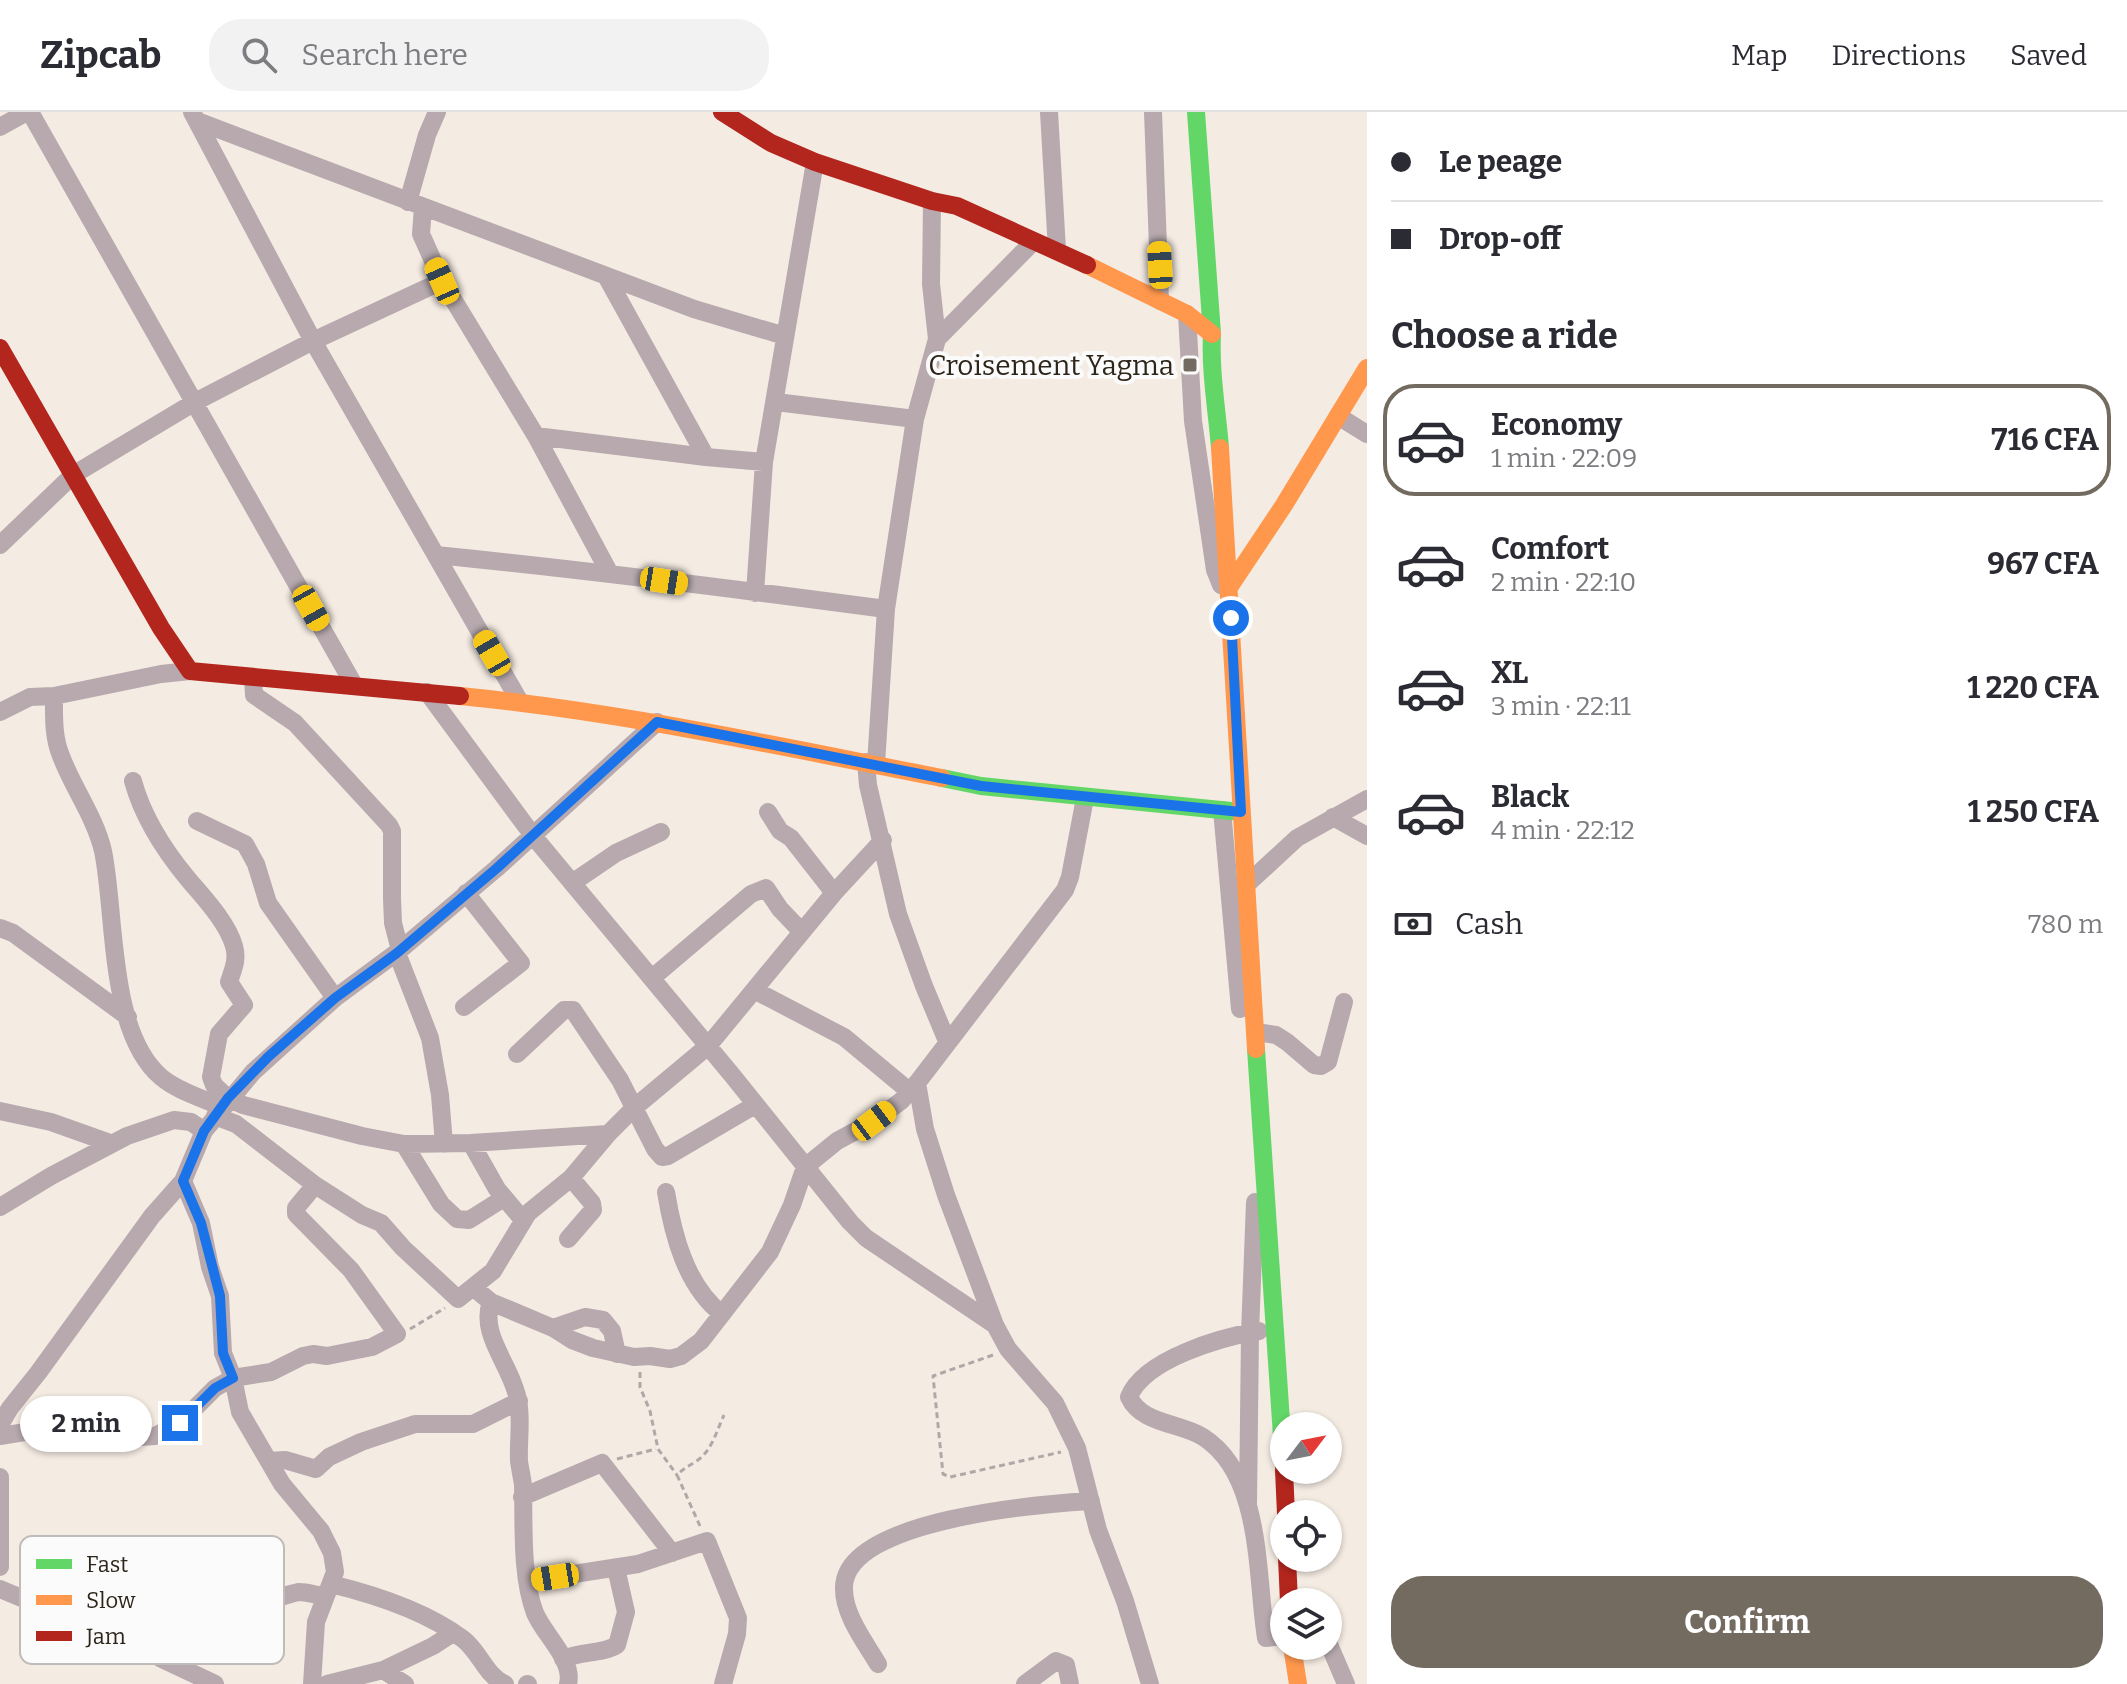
<!DOCTYPE html>
<meta charset="utf-8">
<style>
:root{--surface:#fff;--page:#f2f2f3;--text:#2b2b33;--muted:#7c7c81;--line:#e1e1e2;--accent:#736a60}
body{margin:0;font-family:Bitter,serif;background:var(--page);color:var(--text);height:100vh;display:flex;flex-direction:column;font-size:30px;white-space:nowrap}
*{box-sizing:border-box;margin:0}
p{font-size:26px;color:var(--muted)}
.icon{flex:none;width:44px;height:44px;fill:none;stroke:currentColor;stroke-width:2;stroke-linecap:round;stroke-linejoin:round}
.map{position:relative;flex:1;overflow:hidden}
.drawer{display:flex;flex-direction:column;background:var(--surface);width:760px}
.drawer>*{flex:none}
.top-card{display:grid;align-content:center;height:176px;padding:0 24px;background:var(--surface)}
.needle{width:52px;rotate:58deg}
.fabs{position:absolute;left:1270px;top:1300px;display:grid;gap:16px}
.fabs a{display:grid;place-items:center;width:72px;height:72px;border-radius:50%;background:var(--surface);box-shadow:0 2px 6px #0004;font-size:40px}
.end{position:absolute;width:36px;height:36px;margin:-18px;border:10px solid #1a73e8;background:#fff;box-shadow:0 0 0 4px #fff}
.from{border-radius:50%}
.bubble{position:absolute;height:56px;border-radius:28px;background:var(--surface);box-shadow:0 2px 6px #0004;font-size:26px;font-weight:700;line-height:56px;text-align:center}
.car{position:absolute;width:24px;height:48px;margin:-24px -12px;border-radius:10px;box-shadow:0 0 6px 2px #0007;background:linear-gradient(#f5c518 24%,#345 0 40%,#f5c518 0 76%,#345 0 86%,#f5c518 0)}
.top-card b{display:flex;align-items:center;gap:28px;height:76px;font-size:30px}
.top-card b+b{border-top:2px solid var(--line)}
.top-card i{width:20px;height:20px;background:var(--text)}
ul{padding:0;list-style:none}
li{display:flex;align-items:center;gap:24px;height:112px;margin:0 16px 12px;padding:0 8px;border:4px solid transparent;border-radius:32px}
li div{flex:1}
li b{display:block;font-size:30px}
li em{font-style:normal;font-weight:700}
li.active{border-color:var(--accent)}
li>.icon{width:72px;height:72px;stroke-width:1.5}
h2{padding:0 24px;font-size:36px;line-height:96px}
.pay{display:flex;align-items:center;gap:20px;height:88px;padding:0 24px;font-size:30px}
.pay p{margin-inline-start:auto}
.action{display:flex;gap:16px;margin-top:auto;padding:16px 24px}
.action a{flex:1;height:92px;border-radius:32px;background:var(--accent);color:#fff;font-size:32px;font-weight:700;line-height:92px;text-align:center}
header{display:flex;align-items:center;gap:48px;box-sizing:border-box;height:112px;padding:0 40px;background:var(--surface);border-bottom:2px solid var(--line)}
header strong{font-size:38px}
nav{display:flex;gap:44px;margin-inline-start:auto;font-size:28px}
.search{width:560px;height:72px;background:var(--page);display:flex;align-items:center;gap:20px;box-sizing:border-box;padding:0 28px;border-radius:32px;color:var(--muted);font-size:30px}
main{display:flex;flex:1;min-height:0}
.map>svg:first-child{display:block}
</style>
<header>
<strong>Zipcab</strong>
<div class="search"><svg class="icon" aria-label="search" viewBox="0 0 24 24"><circle cx="10" cy="10" r="6"/><path d="M15 15l6 6"/></svg>Search here</div>
<nav><a>Map</a><a>Directions</a><a>Saved</a></nav>
</header>
<main>
<div class="map">
<svg width="1367" height="1572" viewBox="0 0 1367 1572">
<rect width="100%" height="100%" fill="#f4ebe2"/>
<g fill="none" stroke-linecap="round" stroke-linejoin="round">
<!-- path -->
<path stroke="#b2a7a8" stroke-width="3" stroke-dasharray="6 4" stroke-linecap="butt" d="M410 1217 445 1196
M993 1243 933 1264 943 1362 950 1365 1061 1340
M640 1260V1275L650 1299 658 1337 677 1363
M617 1347 656 1337
M700 1414 677 1363C684 1356 691 1353 698 1348 712 1338 717 1318 724 1303"/>
<!-- street -->
<path stroke="#b7a9ae" stroke-width="18" d="M30 0 354 573
M192 0 313 229 520 590
M1049 0 1057 138
M1153 0 1160 189
M197 9 694 197 785 224
M0 15 27 0
M932 89 931 172 937 227
M408 90 427 23 437 0
M423 95 421 122 442 169 536 324 609 460
M1187 202 1193 309 1215 458 1221 473 1227 474
M776 290 915 307
M1338 304 1367 322
M536 324 706 345 606 164
M706 345 764 350
M0 433 73 363 195 290 313 229 442 169
M436 443C586 458 736 477 886 497L915 307 937 227 1033 130
M755 481 764 350 815 50
M253 565 254 583 295 611 389 713 392 719V786L393 811 400 838
M427 580 534 725 732 963 850 1110 866 1126 995 1213
M54 584C54 604 53 625 61 644 73 676 95 705 103 739 116 802 108 920 161 965 177 979 203 986 221 995
M0 600 30 585 54 584 161 562 190 559
M866 650 868 673 898 802 924 874 947 929
M876 652 886 497
M133 669C143 706 164 738 188 767 204 786 227 810 234 834 238 848 233 857 229 870L244 893 219 922 211 965 214 973 228 986 243 993 362 1024 404 1032 471 1031 608 1022
M1085 686 1070 765 1065 778 917 971 925 1017 946 1083 995 1213 1008 1237 1055 1291 1077 1336 1098 1418 1125 1489 1150 1572
M1222 698 1240 897
M768 700 780 719 791 726 834 781
M1333 705 1367 724
M197 709 245 732 256 752 268 791 335 886
M572 771 616 741 661 720
M1245 774 1297 726 1367 687
M0 816 13 821 128 905
M397 841 430 926 440 983 444 1032
M652 866 751 782 766 776 780 797 802 820
M754 878 844 925 909 979
M464 895 521 851 466 781
M1256 920 1276 923 1287 930 1314 953 1321 954 1328 950 1344 890
M517 942 564 898H573L620 968 655 1037 662 1045 668 1044 755 993
M0 999 51 1010 110 1031
M215 1004 236 1012 315 1073 362 1103 381 1111 403 1136 458 1187 493 1159 528 1101 571 1066 608 1022 635 995 708 934 834 781 883 728
M471 1031 497 1077 523 1108
M404 1032 441 1092 457 1107 469 1108 504 1086
M183 1069 201 1111 210 1155 220 1184 223 1241 233 1266 240 1300 282 1372 321 1419 332 1441 335 1460 316 1510 312 1572
M666 1080C673 1123 686 1174 722 1202
M0 1095 51 1064 127 1024 174 1008 191 1010 204 1019
M568 1127 593 1098 592 1091 571 1066
M474 1176 491 1190 553 1216 572 1228 593 1236 634 1245 650 1244 670 1247 681 1244 701 1229 770 1140 792 1093 805 1055 837 1029 874 1009 901 989 917 971
M491 1190C479 1223 512 1254 518 1288 522 1308 518 1328 519 1349 520 1357 522 1365 523 1373 524 1413 521 1464 535 1501 544 1523 574 1548 568 1572
M553 1216 585 1205 603 1208 612 1219 617 1242
M1259 1219C1222 1225 1144 1247 1129 1285 1141 1312 1181 1311 1203 1325 1263 1363 1256 1464 1266 1526L1284 1524
M0 1313 10 1296 38 1261 152 1104 183 1069 204 1019 253 960 335 886 400 838 497 756 657 610
M0 1324 61 1314H85L126 1326 155 1324 180 1311 215 1276 233 1266 271 1260 303 1244 313 1242 327 1244 372 1235 397 1222 351 1158 296 1102V1096L315 1073
M269 1349 285 1348 316 1357 329 1345 361 1330 415 1312H473L519 1289
M0 1365V1455
M522 1385 602 1351 672 1441
M1248 1391 1250 1221 1255 1090
M529 1469 638 1452 707 1429 738 1506 737 1522 723 1572
M331 1472C376 1483 426 1499 463 1527 480 1540 486 1564 505 1572
M0 1477 133 1532 180 1543C199 1537 208 1519 222 1507 227 1502 291 1481 299 1480 307 1480 316 1483 324 1484
M1328 1530 1346 1572
M160 1546 215 1572
M563 1547C581 1539 603 1542 617 1533L626 1500 616 1456
M878 1552C865 1530 843 1502 844 1475 846 1407 1041 1392 1091 1389
M327 1572 383 1558
M405 1572 383 1558 433 1534 453 1521
M527 1572H528
M1025 1572 1056 1549 1066 1553 1070 1572"/>
<!-- fast -->
<path stroke="#63d668" stroke-width="18" d="M1196 0 1212 222C1210 260 1217 298 1220 336
M942 666 981 674 1241 700
M1256 937 1284 1354"/>
<!-- slow -->
<path stroke="#ff974d" stroke-width="18" d="M1087 153 1187 202 1212 222
M1220 336 1256 937
M1230 474 1284 393 1367 256
M460 584C623 600 782 635 942 666
M1292 1534 1298 1572"/>
<!-- jam -->
<path stroke="#b3261e" stroke-width="18" d="M722 0 771 31 815 50 932 89 957 94 1087 153
M0 236 161 516 190 559 460 584
M1284 1358 1286 1402
M1287 1446 1289 1490"/>
</g>
<g fill="none" stroke-linecap="round" stroke-linejoin="round">
<!-- route -->
<path stroke="#1a73e8" stroke-width="10" d="M180 1311 215 1276 233 1266 223 1241 220 1184 201 1111 183 1069 204 1019 228 986 268 945 335 886 397 841 497 756 657 610 981 674 1241 700 1231 506"/>
</g>
<!-- markers -->
<rect fill="#736a60" stroke="#fbfbfb" stroke-width="3" x="1182" y="245" width="16" height="16" rx="4"/>
<g text-anchor="middle" dominant-baseline="central" stroke-width="8" stroke-linejoin="round" paint-order="stroke">
<!-- poi labels -->
<g font-size="28" fill="#2e251a" stroke="#fbfbfb" text-anchor="end">
<text x="1174" y="253">Croisement Yagma</text>
</g>
</g>
<!-- legend -->
<rect x="20" y="1424" width="264" height="128" rx="12" fill="#fbfbfb" stroke="#bebbb8" stroke-width="2"/>
<rect x="36" y="1447" width="36" height="10" fill="#63d668"/>
<rect x="36" y="1483" width="36" height="10" fill="#ff974d"/>
<rect x="36" y="1519" width="36" height="10" fill="#b3261e"/>
<g font-size="22" fill="#2e251a">
<text x="86" y="1460">Fast</text>
<text x="86" y="1496">Slow</text>
<text x="86" y="1532">Jam</text>
</g>
</svg>
<div class="fabs">
<a><svg class="needle" viewBox="-14 -14 28 28"><path d="M0-13l5 13h-10z" fill="#e53935"/><path d="M0 13l5-13h-10z" fill="#7c7c81"/></svg></a>
<a><svg class="icon" aria-label="locate" viewBox="0 0 24 24"><circle cx="12" cy="12" r="6"/><path d="M12 2v4M12 18v4M2 12h4M18 12h4"/></svg></a>
<a><svg class="icon" aria-label="layers" viewBox="0 0 24 24"><path d="M12 4l9 5-9 5-9-5zM3 14l9 5 9-5"/></svg></a>
</div>
<i class="end from" style="left:1231px;top:506px"></i>
<i class="end" style="left:180px;top:1311px"></i>
<div class="bubble" style="left:20px;top:1284px;width:132px">2 min</div>
<i class="car" style="left:1160px;top:153px;rotate:357deg"></i>
<i class="car" style="left:442px;top:169px;rotate:336deg"></i>
<i class="car" style="left:664px;top:469px;rotate:99deg"></i>
<i class="car" style="left:311px;top:496px;rotate:151deg"></i>
<i class="car" style="left:492px;top:541px;rotate:330deg"></i>
<i class="car" style="left:874px;top:1009px;rotate:53deg"></i>
<i class="car" style="left:555px;top:1465px;rotate:261deg"></i>
</div>
<section class="drawer">
<div class="top-card">
<b><i class="from"></i>Le peage</b>
<b><i></i>Drop-off</b>
</div>
<h2>Choose a ride</h2>
<ul>
<li class="active"><svg class="icon" aria-label="car" viewBox="0 0 24 24"><path d="M5 17H2v-5l4-1 3-4h7l3 4 3 1v5h-3M9 17h6M6 11h13"/><circle cx="7" cy="17" r="2"/><circle cx="17" cy="17" r="2"/></svg><div><b>Economy</b><p>1 min · 22:09</p></div><em>716 CFA</em></li>
<li><svg class="icon" aria-label="car" viewBox="0 0 24 24"><path d="M5 17H2v-5l4-1 3-4h7l3 4 3 1v5h-3M9 17h6M6 11h13"/><circle cx="7" cy="17" r="2"/><circle cx="17" cy="17" r="2"/></svg><div><b>Comfort</b><p>2 min · 22:10</p></div><em>967 CFA</em></li>
<li><svg class="icon" aria-label="car" viewBox="0 0 24 24"><path d="M5 17H2v-5l4-1 3-4h7l3 4 3 1v5h-3M9 17h6M6 11h13"/><circle cx="7" cy="17" r="2"/><circle cx="17" cy="17" r="2"/></svg><div><b>XL</b><p>3 min · 22:11</p></div><em>1 220 CFA</em></li>
<li><svg class="icon" aria-label="car" viewBox="0 0 24 24"><path d="M5 17H2v-5l4-1 3-4h7l3 4 3 1v5h-3M9 17h6M6 11h13"/><circle cx="7" cy="17" r="2"/><circle cx="17" cy="17" r="2"/></svg><div><b>Black</b><p>4 min · 22:12</p></div><em>1 250 CFA</em></li>
</ul>
<div class="pay"><svg class="icon" aria-label="cash" viewBox="0 0 24 24"><path d="M3 7h18v10H3z"/><circle cx="12" cy="12" r="2"/></svg>Cash<p>780 m</p></div>
<div class="action"><a>Confirm</a></div>
</section>
</main>
